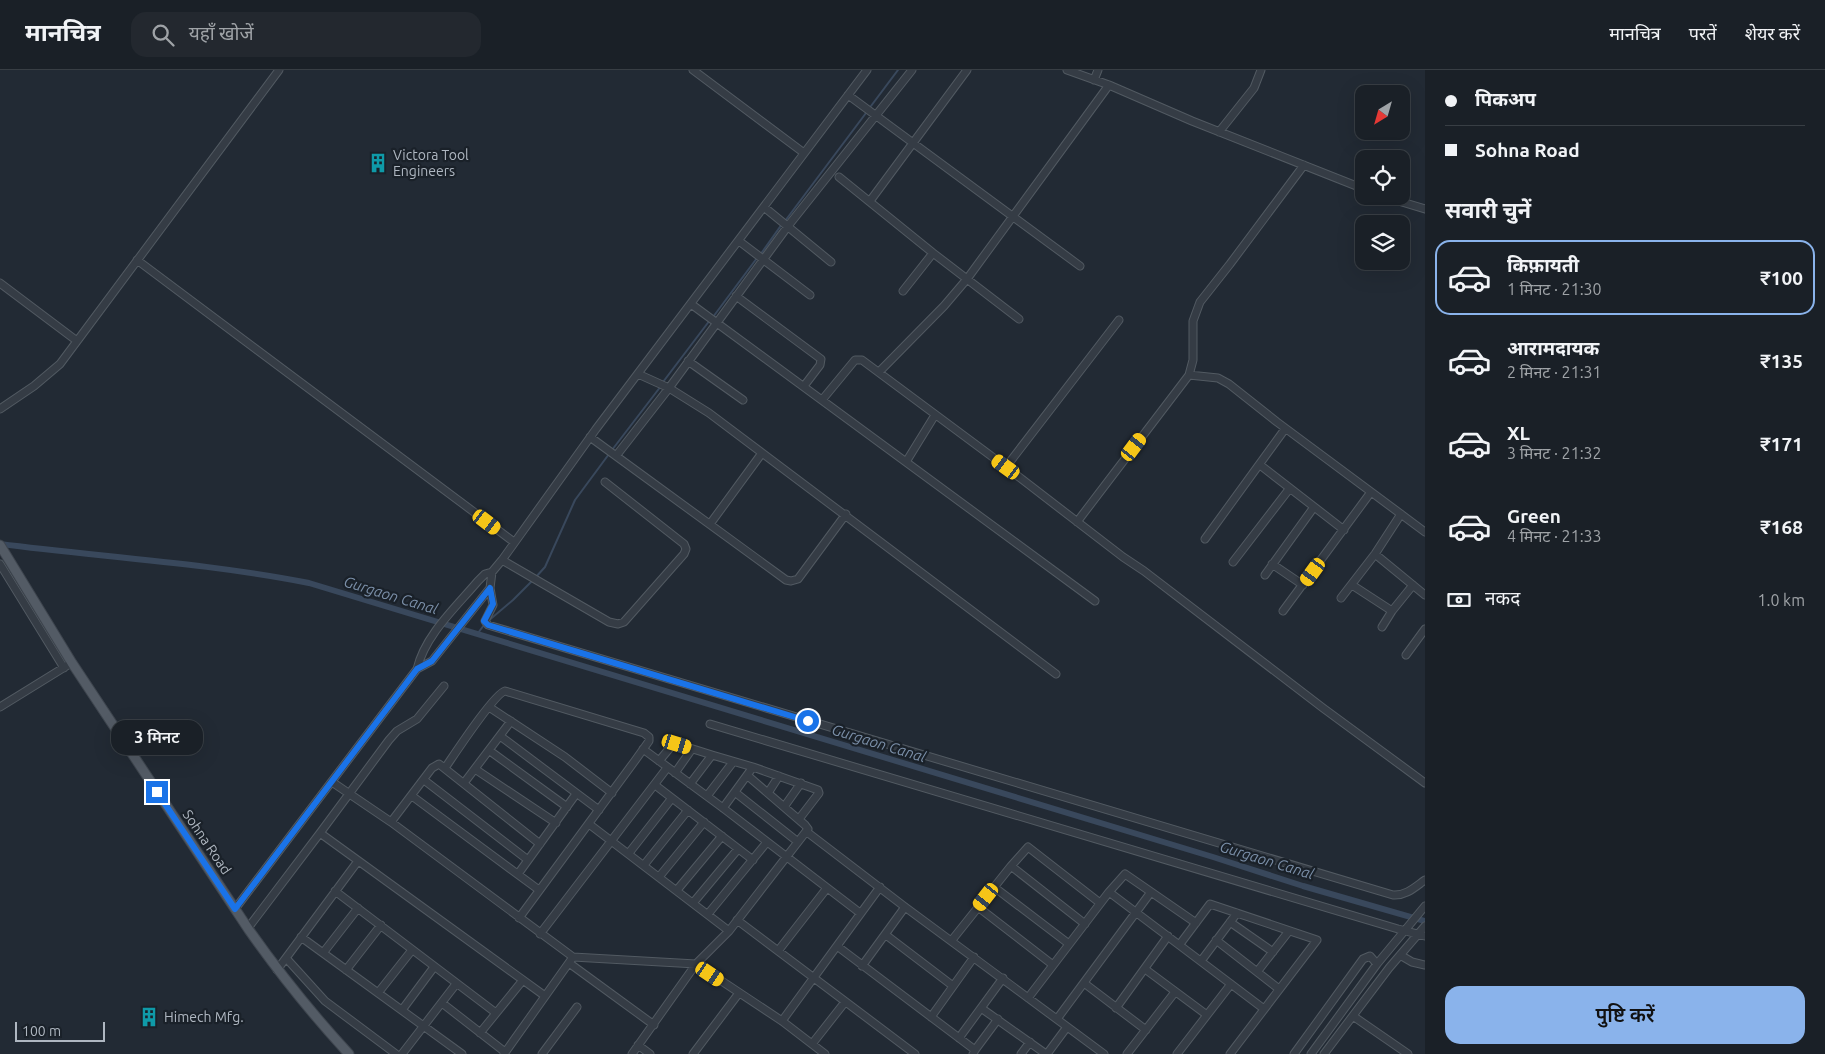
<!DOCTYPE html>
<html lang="hi">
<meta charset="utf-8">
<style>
:root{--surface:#1a2027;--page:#23282f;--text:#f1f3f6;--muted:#9fa3a7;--line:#383e44;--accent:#8ab3eb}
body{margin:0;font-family:Ubuntu,"Noto Sans Devanagari",sans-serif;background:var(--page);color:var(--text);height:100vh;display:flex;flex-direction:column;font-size:19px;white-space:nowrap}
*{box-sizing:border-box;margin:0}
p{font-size:16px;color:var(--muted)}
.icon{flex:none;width:28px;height:28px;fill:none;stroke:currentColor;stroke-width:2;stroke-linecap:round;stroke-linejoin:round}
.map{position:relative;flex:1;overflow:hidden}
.sheet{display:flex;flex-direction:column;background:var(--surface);width:400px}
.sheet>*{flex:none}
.top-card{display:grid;align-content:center;height:110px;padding:0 20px;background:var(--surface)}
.needle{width:32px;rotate:217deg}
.controls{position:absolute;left:1355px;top:15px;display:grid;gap:10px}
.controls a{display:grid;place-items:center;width:55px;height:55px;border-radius:10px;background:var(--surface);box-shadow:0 5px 20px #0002,0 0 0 1px var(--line);font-size:25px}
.scale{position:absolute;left:15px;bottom:12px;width:90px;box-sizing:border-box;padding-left:5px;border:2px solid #afb7c1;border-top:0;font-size:14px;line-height:18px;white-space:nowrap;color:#afb7c1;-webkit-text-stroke:4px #1a2129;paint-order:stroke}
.end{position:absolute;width:22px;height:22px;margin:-11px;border:6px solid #1a73e8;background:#fff;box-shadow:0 0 0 2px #fff}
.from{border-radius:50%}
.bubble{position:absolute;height:35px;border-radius:15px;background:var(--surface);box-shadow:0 5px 20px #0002,0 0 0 1px var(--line);font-size:16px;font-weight:600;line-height:35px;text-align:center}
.car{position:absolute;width:15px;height:30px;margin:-15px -8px;border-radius:6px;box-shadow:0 0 4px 1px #0007;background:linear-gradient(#f5c518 24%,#345 0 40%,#f5c518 0 76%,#345 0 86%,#f5c518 0)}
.top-card b{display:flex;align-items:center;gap:18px;height:48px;font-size:19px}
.top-card b+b{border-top:1px solid var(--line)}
.top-card i{width:12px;height:12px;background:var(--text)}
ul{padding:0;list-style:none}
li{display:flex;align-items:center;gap:15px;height:75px;margin:0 10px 8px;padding:0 10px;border:2px solid transparent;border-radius:15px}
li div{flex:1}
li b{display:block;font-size:19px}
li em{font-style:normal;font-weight:600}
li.current{border-color:var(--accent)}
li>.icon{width:45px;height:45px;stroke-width:1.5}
h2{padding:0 20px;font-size:22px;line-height:60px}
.pay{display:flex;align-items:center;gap:12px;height:55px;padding:0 20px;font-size:19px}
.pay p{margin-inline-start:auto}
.primary-button{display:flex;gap:10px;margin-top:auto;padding:10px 20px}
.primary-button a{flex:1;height:58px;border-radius:15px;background:var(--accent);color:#111;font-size:20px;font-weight:600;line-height:58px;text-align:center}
header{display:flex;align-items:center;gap:30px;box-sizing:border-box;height:70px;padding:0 25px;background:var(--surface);border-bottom:1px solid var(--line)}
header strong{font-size:24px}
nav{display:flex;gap:28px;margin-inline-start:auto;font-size:18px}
.search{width:350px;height:45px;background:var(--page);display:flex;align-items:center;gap:12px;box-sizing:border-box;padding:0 18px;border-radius:15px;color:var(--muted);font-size:19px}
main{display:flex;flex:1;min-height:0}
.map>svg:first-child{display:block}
</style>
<header>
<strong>मानचित्र</strong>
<div class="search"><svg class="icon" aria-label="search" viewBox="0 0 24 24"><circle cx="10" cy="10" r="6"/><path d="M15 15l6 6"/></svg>यहाँ खोजें</div>
<nav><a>मानचित्र</a><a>परतें</a><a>शेयर करें</a></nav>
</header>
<main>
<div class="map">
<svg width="1425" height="984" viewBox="0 0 1425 984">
<rect width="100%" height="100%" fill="#222a34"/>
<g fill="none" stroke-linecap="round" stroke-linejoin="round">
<!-- stream -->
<path stroke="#39485c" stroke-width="2" d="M871 36 898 0
M785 151 866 43
M760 185 782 154
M713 247 757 188
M663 312 710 250
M612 380 661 316
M535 508 545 497 575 430 609 384
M487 552 513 530 532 511
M478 563 484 555"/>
<!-- canal -->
<path stroke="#39485c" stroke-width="6" d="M0 474C103 487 207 493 309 513L1213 787 1303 816 1425 851"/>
<defs>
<path id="minor" d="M693 0 804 83
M1067 0 1109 15 1192 51 1364 119
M1094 10 1098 0
M848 25 1080 196
M1219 62 1254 18 1261 0
M839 107 933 183 1019 249
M1382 126 1425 139
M870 131 967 0
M764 137 831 192
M739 171 810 225
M137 190 514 472
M0 213 77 271
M903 221 933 183
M736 226 821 289 820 295 804 316
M691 234 1095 531
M688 291 743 330
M879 302 944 236 967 209 1109 15
M638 304 669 318 709 343 1056 604
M1189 305 1218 308 1229 314 1277 352 1425 462
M822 330 855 290H862L1006 397 1123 487 1144 501 1323 638 1425 713
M0 339 34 316 60 294 279 0
M590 367 786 510 791 511 798 509 846 444
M616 386 669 318 788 156 912 0
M906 392 935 345
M1260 395 1344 460
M1006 397 1119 250
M1077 452 1189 305 1193 290V251L1200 232 1230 194 1304 95
M710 454 762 383
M1205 469 1285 359
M1375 484 1425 525
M502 490 609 552 618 554 624 552 684 484 686 479 684 474 605 412
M1233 492 1290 418
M0 494 64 598
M1272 494 1303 515
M1265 505 1314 437
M1352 515 1392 541
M490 518 493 535 485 551 488 555 1393 825C1406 826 1415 817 1425 810
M1341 528 1375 484 1401 444
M1283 541 1371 422
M1382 557 1392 541 1413 515
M1406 585 1425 559
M417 599C425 565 456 537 478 511L485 504 492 502 502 490 596 359 867 0
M0 637 68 595
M489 637 565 687 612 723
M710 654 1398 859 1425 866
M500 666 599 740
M643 679 723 738 860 843
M490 681 567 737
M659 691 674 673 712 685
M753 697 818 720 819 723 799 749
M445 698C454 685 494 624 505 621L644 663 649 667V671L634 692 519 848
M475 699 556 753
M675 703 692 679
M424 710 528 790
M332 712 391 752 573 887 696 894 782 951 825 984
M464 713 511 651
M690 714 712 685 753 697 723 738
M655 715 753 790
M736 723 798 772
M768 723 779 706
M412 726 539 820
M707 726 733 692
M784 737 801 713
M391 752 432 698 439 694 540 774
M589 754 729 861
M807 762 905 837 1104 984
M320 763 545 926
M629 783 672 728
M644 795 688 740
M1011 796 1085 854
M518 804 576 724
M659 807 704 752
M994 817 1069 874
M677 820 722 766
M335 821 496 943
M1109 822 1264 939
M693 833 738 779
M978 837 1053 895
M235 839 417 599 432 591 490 518 492 502
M708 844 767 772
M737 850 915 984
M1230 852 1273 882
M248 858 320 763 389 670 397 661 417 649 444 616
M540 864 667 698
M886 865 953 916
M301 867 462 984
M952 870 1011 796 1028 777 1100 833
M1216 870 1279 919
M1180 874 1210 834 1317 870 1230 984
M837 876 975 980 973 984
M778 881 827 818
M323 883 358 838
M1400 885 1412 892 1425 895
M286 888 325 931 396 984
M1201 891 1237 843
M569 893 654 955
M862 896 905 837
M1145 899 1207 945
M277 900 358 791
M346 900 381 855
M1257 902 1289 861
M1084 913 1146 960
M378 923 412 880
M1028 928 1109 822 1125 804 1196 853
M442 933 505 982
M981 938 1046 984
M1116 938 1168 866
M402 940 434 897
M1353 946 1408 984
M931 947 974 887
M1057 949 1151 822
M782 951 880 817
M480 963 523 910
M959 968 1003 908
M812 974 845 932
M638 975 650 984
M975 980 998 949
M402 984 456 914
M504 984 573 887
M542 984 577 937
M632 984 696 894 729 861 808 759 805 755 748 706
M693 984 739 923
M1021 984 1030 972
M1047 984 1067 957
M1127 984 1175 922
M1177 984 1231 914
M1294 984 1363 889 1370 886 1377 894
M1311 984 1377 894 1425 836
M1324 984 1389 898 1425 856"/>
<path id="major" d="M0 475 72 593 249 860C280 904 313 945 349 984"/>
</defs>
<!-- minor casing -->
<use href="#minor" stroke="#525a62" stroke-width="9"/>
<!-- major casing -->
<use href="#major" stroke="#3e454e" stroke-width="11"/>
<!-- minor -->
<use href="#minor" stroke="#353c45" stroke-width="7"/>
<!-- major -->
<use href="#major" stroke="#535b65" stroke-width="9"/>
</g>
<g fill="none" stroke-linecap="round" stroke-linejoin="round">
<!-- route -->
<path stroke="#1a73e8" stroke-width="6" d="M157 722 235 839 417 599 432 591 490 518 493 534 484 551 488 555 808 651"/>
</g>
<!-- icons -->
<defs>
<symbol id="building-bare" viewBox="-9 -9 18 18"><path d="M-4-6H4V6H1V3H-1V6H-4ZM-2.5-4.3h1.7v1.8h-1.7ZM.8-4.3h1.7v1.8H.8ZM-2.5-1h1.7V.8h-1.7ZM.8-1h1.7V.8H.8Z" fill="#0f9aa8" stroke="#1a2129" stroke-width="2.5" paint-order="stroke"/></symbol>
</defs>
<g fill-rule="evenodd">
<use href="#building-bare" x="364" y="79" width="28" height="28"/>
<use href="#building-bare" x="135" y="933" width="28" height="28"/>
</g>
<g text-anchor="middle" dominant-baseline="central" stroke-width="4.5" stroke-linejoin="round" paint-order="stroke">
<!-- poi labels -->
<g font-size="14" fill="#afb7c1" stroke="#1a2129" text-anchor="start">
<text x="393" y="85">Victora Tool<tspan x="393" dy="16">Engineers</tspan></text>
<text x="164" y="947">Himech Mfg.</text>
</g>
<!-- street labels -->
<g font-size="14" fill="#afb7c1" stroke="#1a2129">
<text transform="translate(207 772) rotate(56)">Sohna Road</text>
</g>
<!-- water labels -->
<g font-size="15" font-style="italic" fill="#7a8ea7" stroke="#1a2129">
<text transform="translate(391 525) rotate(17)">Gurgaon Canal</text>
<text transform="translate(879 673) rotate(17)">Gurgaon Canal</text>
<text transform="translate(1267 790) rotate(17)">Gurgaon Canal</text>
</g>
</g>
</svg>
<div class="controls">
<a><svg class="needle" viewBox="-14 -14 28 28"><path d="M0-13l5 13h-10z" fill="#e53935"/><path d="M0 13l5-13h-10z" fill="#9fa3a7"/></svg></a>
<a><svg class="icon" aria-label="locate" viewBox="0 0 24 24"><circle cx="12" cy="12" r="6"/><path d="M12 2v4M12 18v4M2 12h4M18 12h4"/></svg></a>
<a><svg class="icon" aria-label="layers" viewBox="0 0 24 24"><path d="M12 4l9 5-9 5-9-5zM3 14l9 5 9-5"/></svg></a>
</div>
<div class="scale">100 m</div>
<i class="end from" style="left:808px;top:651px"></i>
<i class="end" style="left:157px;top:722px"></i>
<div class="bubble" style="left:111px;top:650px;width:92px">3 मिनट</div>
<i class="car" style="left:1134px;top:377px;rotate:37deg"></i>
<i class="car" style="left:1006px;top:397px;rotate:306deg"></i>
<i class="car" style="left:487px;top:452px;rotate:127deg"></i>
<i class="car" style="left:1313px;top:502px;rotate:216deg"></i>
<i class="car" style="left:677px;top:674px;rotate:107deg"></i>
<i class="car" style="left:986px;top:827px;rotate:218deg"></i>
<i class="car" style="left:710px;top:904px;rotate:124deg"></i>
</div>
<section class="sheet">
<div class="top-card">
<b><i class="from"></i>पिकअप</b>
<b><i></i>Sohna Road</b>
</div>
<h2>सवारी चुनें</h2>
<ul>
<li class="current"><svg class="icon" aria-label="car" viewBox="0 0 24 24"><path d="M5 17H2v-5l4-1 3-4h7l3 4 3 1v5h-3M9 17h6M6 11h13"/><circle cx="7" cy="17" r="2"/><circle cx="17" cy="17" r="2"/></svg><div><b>किफ़ायती</b><p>1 मिनट · 21:30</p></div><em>₹100</em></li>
<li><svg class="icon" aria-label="car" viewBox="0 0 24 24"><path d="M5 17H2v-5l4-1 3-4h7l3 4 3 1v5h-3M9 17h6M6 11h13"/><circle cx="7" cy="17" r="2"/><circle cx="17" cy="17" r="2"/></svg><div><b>आरामदायक</b><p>2 मिनट · 21:31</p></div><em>₹135</em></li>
<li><svg class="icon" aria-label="car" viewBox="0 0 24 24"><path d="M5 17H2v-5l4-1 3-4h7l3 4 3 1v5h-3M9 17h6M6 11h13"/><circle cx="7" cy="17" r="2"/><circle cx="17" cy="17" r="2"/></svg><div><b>XL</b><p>3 मिनट · 21:32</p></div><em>₹171</em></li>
<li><svg class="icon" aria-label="car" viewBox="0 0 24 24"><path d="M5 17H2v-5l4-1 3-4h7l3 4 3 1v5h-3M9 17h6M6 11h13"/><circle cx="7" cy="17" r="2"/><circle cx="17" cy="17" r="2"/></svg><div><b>Green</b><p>4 मिनट · 21:33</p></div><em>₹168</em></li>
</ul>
<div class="pay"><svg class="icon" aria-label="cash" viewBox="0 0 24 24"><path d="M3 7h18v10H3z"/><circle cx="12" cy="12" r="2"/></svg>नकद<p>1.0 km</p></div>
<div class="primary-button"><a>पुष्टि करें</a></div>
</section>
</main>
